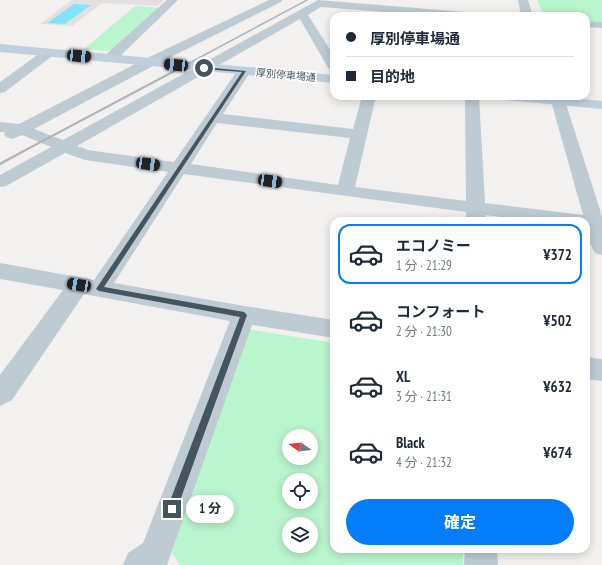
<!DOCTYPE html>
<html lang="ja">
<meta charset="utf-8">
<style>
:root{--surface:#fff;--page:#f2f2f3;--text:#1f2937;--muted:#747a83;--line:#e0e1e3;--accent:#037df9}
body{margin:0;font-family:"PT Sans Narrow","Noto Sans JP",sans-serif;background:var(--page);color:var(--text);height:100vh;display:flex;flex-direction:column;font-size:15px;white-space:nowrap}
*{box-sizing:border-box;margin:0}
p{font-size:13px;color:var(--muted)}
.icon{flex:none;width:22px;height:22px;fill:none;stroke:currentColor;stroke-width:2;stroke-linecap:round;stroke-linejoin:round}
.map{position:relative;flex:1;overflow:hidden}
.sheet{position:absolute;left:330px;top:217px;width:260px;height:336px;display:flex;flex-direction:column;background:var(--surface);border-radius:12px;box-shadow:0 2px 10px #0003}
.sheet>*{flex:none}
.guide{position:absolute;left:330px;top:12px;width:260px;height:88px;border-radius:12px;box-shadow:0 2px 10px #0003;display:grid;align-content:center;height:88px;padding:0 16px;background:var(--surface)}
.needle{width:26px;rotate:284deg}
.controls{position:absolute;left:282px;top:429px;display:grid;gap:8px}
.controls a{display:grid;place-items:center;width:36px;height:36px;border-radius:50%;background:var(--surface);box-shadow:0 2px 10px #0003;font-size:20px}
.end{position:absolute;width:18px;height:18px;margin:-9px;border:5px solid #455560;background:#fff;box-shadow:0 0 0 2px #fff}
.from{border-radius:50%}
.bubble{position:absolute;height:28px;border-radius:14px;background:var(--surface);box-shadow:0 2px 10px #0003;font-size:13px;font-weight:700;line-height:28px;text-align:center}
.car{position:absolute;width:12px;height:24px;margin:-12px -6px;border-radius:5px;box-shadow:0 0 3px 1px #0007;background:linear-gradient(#222 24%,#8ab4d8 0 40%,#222 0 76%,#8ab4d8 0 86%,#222 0)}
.guide b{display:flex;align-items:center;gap:14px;height:38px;font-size:15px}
.guide b+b{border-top:1px solid var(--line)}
.guide i{width:10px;height:10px;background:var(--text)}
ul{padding:7px 0 0;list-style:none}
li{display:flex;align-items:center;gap:12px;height:60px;margin:0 8px 6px;padding:0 8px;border:2px solid transparent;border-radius:12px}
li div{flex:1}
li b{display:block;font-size:15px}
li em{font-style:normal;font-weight:700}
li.on{border-color:var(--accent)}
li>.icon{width:36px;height:36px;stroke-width:1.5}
.action{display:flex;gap:8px;margin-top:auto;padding:8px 16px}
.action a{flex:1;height:46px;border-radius:24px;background:var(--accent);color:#fff;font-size:16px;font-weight:700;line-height:46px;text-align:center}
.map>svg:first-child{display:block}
</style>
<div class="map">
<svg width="602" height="565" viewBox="0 0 602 565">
<rect width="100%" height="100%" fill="#f3f0f0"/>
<!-- education -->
<path fill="#e4e0e2" d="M72 0H164L157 6 102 3 72 26 40 24Z"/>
<!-- green -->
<path fill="#b9f5cd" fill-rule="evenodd" d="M537 0H602V24L586 23V16H544Z
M135 6 160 8 114 49 106 51 84 49Z
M246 329 334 343V549H463V565H180L172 552ZM289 436H311V458H289ZM289 480H311V502H289ZM289 524H311V546H289Z"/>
<!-- water -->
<path fill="#81e5f7" d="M74 4 91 5 65 24 47 23Z"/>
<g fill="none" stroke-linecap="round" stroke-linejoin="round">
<!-- street -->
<path fill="#bfcbd3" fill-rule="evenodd" d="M167 0H178L114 62H104L103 59 104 56Z
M269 0H282L281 2 153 66 34 129 63 140 318 0 478 13 484 16H434L321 7 308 15 334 56V70L329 69 327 66 300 19 77 146 88 150 174 162 239 68H249L251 71 223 114 353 129 362 96H376L355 187 466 201 465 96H479L485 203 583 215 551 101 553 98 558 97 563 98 565 101 602 216V255L595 253C589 244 586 232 586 221H532L485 215 486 221H466V212L184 174 114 283 244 306 334 320V338L252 325 167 565H123L128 553 143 543 230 321 84 294 12 400 0 406V375L63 290 0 279V263L94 280 168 172 85 160 65 153 6 186 0 187V175L51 147 22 135 12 139 6 137 4 134 5 132H0V122L19 124 143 60ZM217 123 350 138 338 185 191 164Z
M518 0H528L533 16H521Z
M586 21 602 22V28L586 27Z
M48 49 52 50 54 53 52 56 5 92 0 93V82L44 50Z
M586 357 602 359V381L586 379Z
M465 549H497L498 565H464Z"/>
<!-- secondary -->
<path fill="#c0cfdb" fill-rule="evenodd" d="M0 44 334 75V83L0 52Z
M498 96H552L602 101V109L505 100 500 99Z"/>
<!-- rail-far2 -->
<path stroke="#b1b5bb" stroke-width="1.5" d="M180 68 307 0"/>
<!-- rail-far1 -->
<path stroke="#b1b5bb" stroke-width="2" d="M20 153 182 67"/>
<!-- rail -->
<path stroke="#b1b5bb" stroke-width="2.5" d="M0 164 22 152"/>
</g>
<!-- route -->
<path fill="#455560" d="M204 67 246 71 104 287 244 312 247 315 177 509 175 513 172 514 169 513 167 509 240 317 99 291 96 289 242 72 203 69Z"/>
<g text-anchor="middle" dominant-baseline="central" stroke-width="3.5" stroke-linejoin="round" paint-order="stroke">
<!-- far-street labels -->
<g font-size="10" fill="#455560" stroke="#fff">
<text transform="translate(286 75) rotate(5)">厚別停車場通</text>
</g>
</g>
</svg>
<div class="controls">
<a><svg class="needle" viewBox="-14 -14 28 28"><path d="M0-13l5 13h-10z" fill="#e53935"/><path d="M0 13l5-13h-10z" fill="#747a83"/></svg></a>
<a><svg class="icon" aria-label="locate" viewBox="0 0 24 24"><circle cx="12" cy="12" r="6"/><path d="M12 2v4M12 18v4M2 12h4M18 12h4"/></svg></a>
<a><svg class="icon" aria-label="layers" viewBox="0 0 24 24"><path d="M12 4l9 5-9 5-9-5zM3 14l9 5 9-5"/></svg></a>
</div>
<i class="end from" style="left:204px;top:68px"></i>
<i class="end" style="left:172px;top:509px"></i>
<div class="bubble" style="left:186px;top:495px;width:48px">1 分</div>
<i class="car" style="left:79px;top:56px;rotate:96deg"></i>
<i class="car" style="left:176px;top:65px;rotate:275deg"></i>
<i class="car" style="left:148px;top:164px;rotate:98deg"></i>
<i class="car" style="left:270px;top:181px;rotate:98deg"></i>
<i class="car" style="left:79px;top:285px;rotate:280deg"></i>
<div class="guide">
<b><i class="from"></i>厚別停車場通</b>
<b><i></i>目的地</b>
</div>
<section class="sheet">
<ul>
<li class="on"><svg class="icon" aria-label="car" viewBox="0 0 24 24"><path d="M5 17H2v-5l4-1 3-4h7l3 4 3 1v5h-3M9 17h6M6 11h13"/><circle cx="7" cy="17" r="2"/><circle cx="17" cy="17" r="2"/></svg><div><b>エコノミー</b><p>1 分 · 21:29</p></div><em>¥372</em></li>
<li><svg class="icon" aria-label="car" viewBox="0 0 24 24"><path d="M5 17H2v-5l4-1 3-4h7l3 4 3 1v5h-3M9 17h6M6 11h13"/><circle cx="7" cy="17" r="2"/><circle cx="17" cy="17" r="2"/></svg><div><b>コンフォート</b><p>2 分 · 21:30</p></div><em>¥502</em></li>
<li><svg class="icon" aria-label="car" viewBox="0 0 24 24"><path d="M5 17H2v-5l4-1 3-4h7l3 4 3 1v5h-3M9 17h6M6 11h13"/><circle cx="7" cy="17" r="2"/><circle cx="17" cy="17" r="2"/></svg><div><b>XL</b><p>3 分 · 21:31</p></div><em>¥632</em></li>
<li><svg class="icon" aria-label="car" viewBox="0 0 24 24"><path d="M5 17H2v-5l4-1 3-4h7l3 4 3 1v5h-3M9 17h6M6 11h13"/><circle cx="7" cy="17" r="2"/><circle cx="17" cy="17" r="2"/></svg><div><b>Black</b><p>4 分 · 21:32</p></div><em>¥674</em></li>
</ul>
<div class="action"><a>確定</a></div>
</section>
</div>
